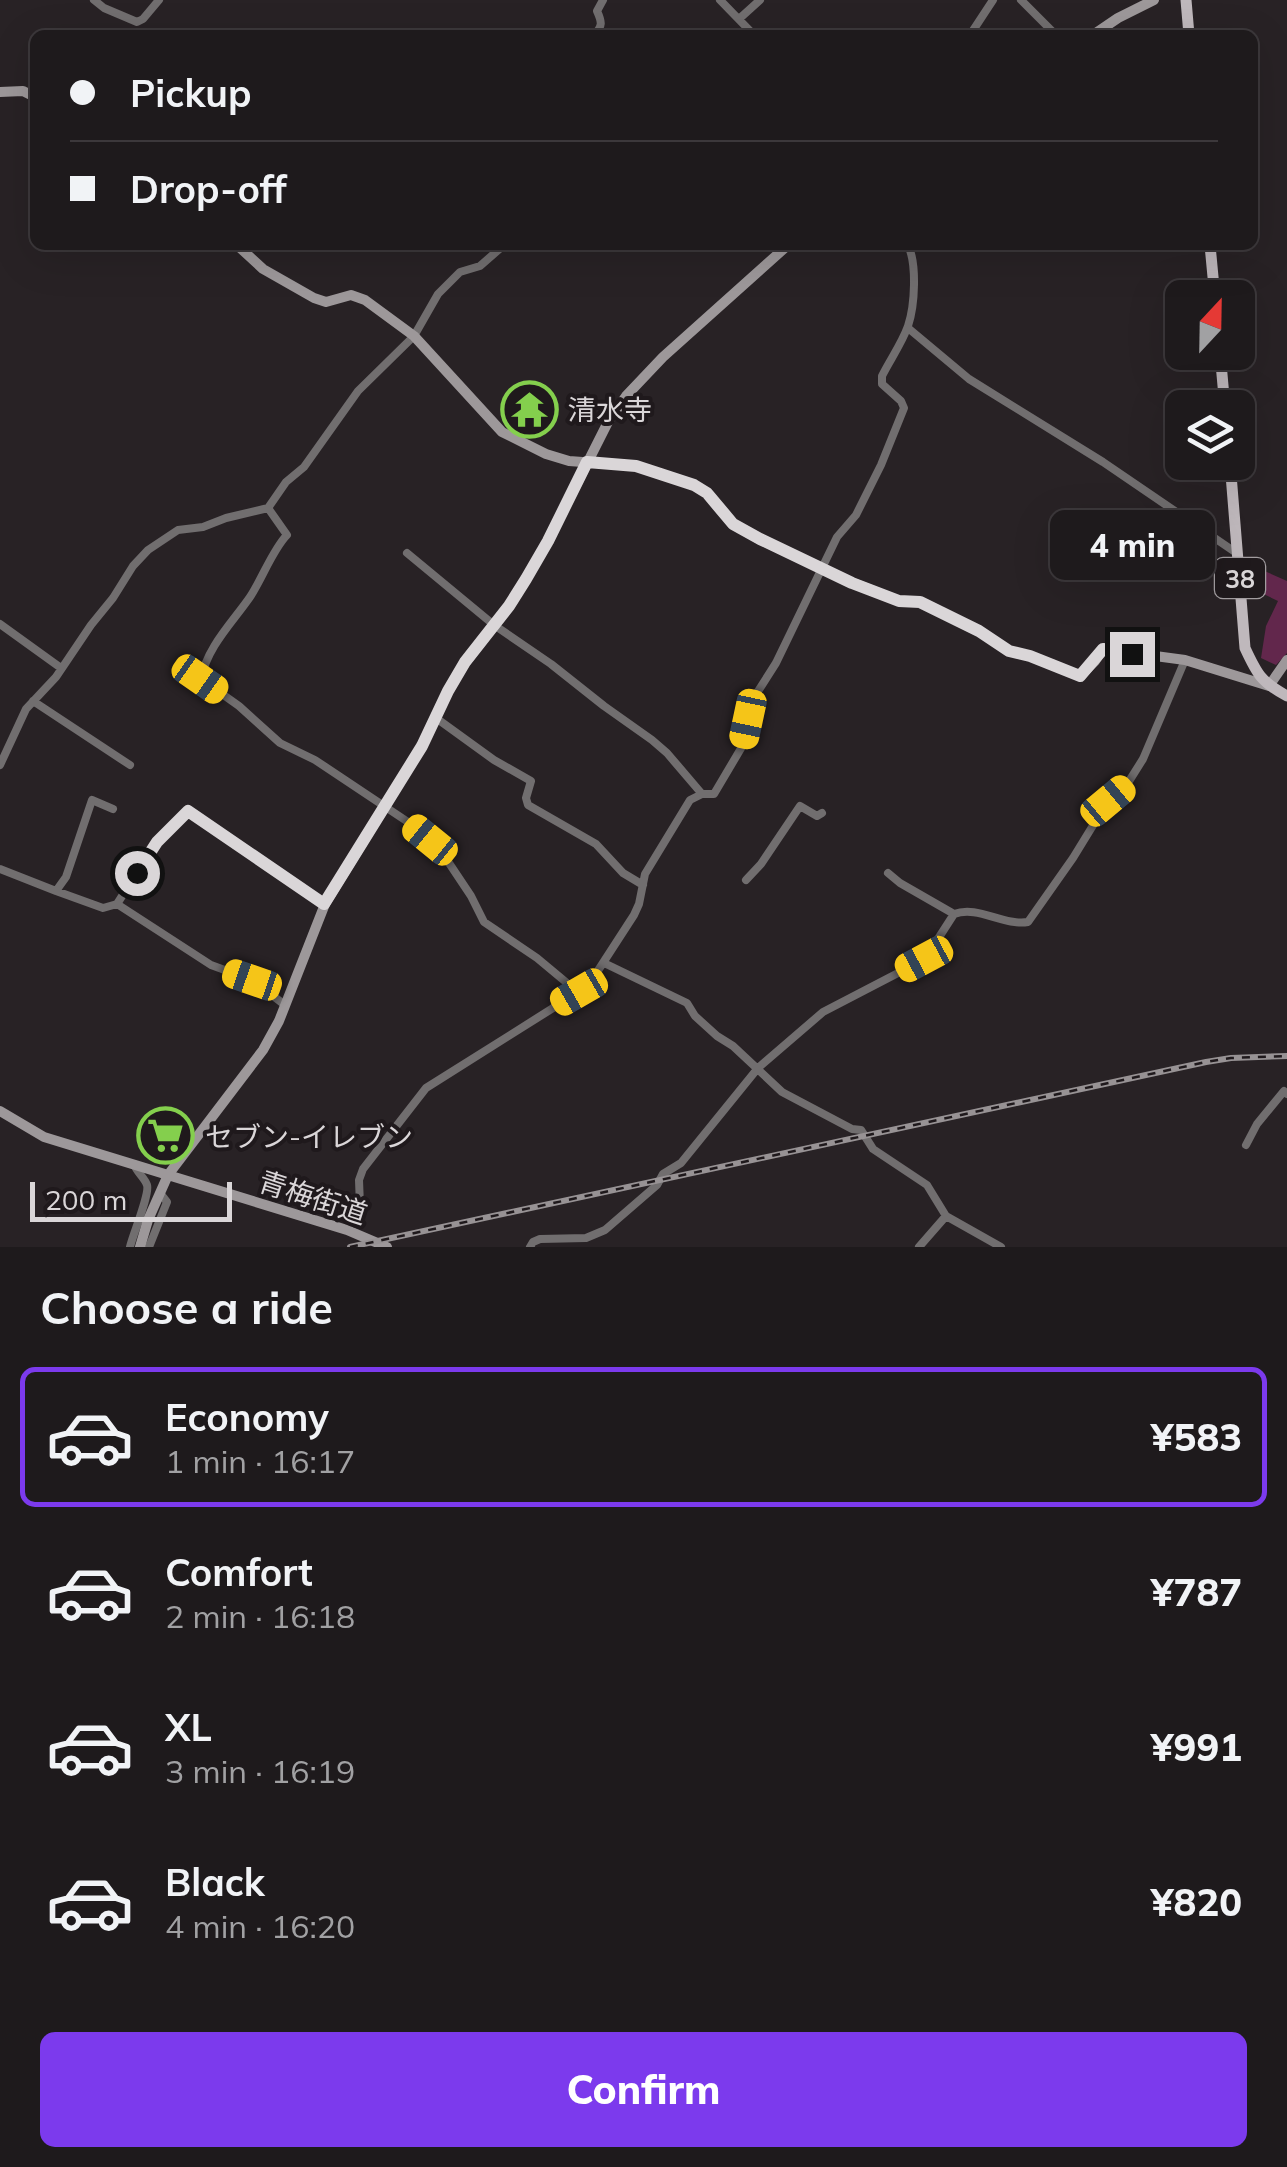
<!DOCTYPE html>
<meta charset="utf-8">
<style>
:root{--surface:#1e1a1c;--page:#262325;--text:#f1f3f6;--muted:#a1a1a3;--line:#3c383b;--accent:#7c3aed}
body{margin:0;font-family:Mulish,"Noto Sans JP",sans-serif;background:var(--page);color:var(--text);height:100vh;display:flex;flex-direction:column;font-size:38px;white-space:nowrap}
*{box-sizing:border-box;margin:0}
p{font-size:32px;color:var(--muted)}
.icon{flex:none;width:55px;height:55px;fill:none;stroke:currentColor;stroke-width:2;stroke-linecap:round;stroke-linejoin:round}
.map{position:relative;height:1247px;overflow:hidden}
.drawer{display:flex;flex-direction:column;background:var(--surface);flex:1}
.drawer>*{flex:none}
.banner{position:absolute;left:30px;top:30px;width:1228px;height:220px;border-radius:15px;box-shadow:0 10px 40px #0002,0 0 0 2px var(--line);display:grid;align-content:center;height:220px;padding:0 40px;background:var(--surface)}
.needle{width:65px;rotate:22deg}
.buttons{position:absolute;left:1165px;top:280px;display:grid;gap:20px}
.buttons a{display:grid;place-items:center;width:90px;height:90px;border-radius:15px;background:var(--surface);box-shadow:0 10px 40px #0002,0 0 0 2px var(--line);font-size:50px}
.scale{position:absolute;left:30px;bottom:25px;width:202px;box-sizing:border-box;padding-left:10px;border:5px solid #dad6d8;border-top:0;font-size:28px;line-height:35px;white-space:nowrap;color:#dad6d8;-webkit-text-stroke:8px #1f191c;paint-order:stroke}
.end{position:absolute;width:45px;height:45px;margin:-22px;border:12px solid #dad6d8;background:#111;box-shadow:0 0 0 5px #111}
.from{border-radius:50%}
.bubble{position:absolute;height:70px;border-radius:15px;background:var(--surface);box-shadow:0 10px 40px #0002,0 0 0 2px var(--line);font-size:32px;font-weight:800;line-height:70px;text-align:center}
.car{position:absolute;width:30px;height:60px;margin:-30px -15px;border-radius:12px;box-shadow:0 0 8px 2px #0007;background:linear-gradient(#f5c518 24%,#345 0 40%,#f5c518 0 76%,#345 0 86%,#f5c518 0)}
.banner b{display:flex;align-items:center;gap:35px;height:95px;font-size:38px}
.banner b+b{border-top:2px solid var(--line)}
.banner i{width:25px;height:25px;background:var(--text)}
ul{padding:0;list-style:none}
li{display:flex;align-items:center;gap:30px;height:140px;margin:0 20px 15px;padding:0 20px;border:5px solid transparent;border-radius:15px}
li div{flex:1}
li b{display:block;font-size:38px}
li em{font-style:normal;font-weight:800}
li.selected{border-color:var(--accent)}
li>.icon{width:90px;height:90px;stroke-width:1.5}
h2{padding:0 40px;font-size:45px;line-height:120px}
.button{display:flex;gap:20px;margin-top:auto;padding:20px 40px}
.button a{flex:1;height:115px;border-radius:15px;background:var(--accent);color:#fff;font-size:40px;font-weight:800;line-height:115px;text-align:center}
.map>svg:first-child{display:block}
</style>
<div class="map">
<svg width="1287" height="1247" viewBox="0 0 1287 1247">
<rect width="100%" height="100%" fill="#282225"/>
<!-- green -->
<path fill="#62274c" d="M1260 569 1287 581V653L1276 665 1261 658 1266 626 1278 601 1253 589Z"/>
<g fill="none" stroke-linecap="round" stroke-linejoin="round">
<!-- street -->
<path stroke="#716e6f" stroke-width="8" d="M94 0 104 8 137 22 143 19 159 0
M720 0 754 35
M1021 0 1056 35
M739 19 760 0
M594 35C603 26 602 22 597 11L603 0
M970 35 993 0
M908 328 969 379 1103 462 1238 554
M268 508 287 535C273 549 262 579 250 597 232 623 207 647 201 679L239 706 280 743 315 760 408 822 431 840 441 851 471 896 484 922 537 958 579 993
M407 553 494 625 551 664 604 706 652 740 667 753 702 794
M0 624 61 668
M33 701 130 765
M436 718 494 760 531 781 526 798 528 805 596 844 623 873 643 885
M0 765 26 709 56 677 91 625 113 598 133 566 148 550 178 530 203 527 226 518 268 508 286 482 304 467 358 391 414 336 438 294 460 272 480 266 504 245
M113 809 92 800 66 877 56 891 103 908 117 904 157 841 188 811 325 904
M0 869 56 891
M888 873 900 883 954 914C978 905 1003 926 1028 922L1073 858 1108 801 1126 786 1143 759 1185 660
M746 880 761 864 800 806 817 816 822 813
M117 904 211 965 252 980 285 1005
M604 963 687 1003 695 1016 717 1036 733 1046 782 1092 852 1129 861 1130 873 1149 927 1185 946 1216 1001 1247
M1246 1145 1257 1124 1284 1091 1287 1094
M347 1230 360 1206 359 1180 363 1169 426 1088 588 986 634 915 639 904 645 874 690 800 702 794H714L743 745 755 696 776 663 837 537 856 515 881 465 904 408 901 401 882 384V376C890 360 902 343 908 326 915 305 917 264 908 245
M130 1247C133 1234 150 1194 147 1185 144 1177 137 1173 134 1164
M149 1247 167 1202 160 1193
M530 1247 533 1242 540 1239 586 1238 605 1230 657 1185 663 1174 681 1163 758 1068 823 1012 925 959 954 914
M919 1247 946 1216"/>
<!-- secondary -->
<path stroke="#9d989a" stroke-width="10" d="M1093 35 1118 18 1154 0
M0 92 23 91 35 97
M237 245 263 269 314 298 326 302 351 295 365 300 414 336 502 432 546 454 569 461 636 466 694 485 707 493 733 524 759 539 853 583 899 601 920 602 979 631 1009 651 1030 656 1080 676 1095 661 1103 649 1185 660 1269 686 1287 660
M0 1111 44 1137 347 1230 387 1247
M140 1247 148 1220 168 1175 263 1050 279 1021 325 904 422 746 448 691 465 663 509 606 526 579 548 541 608 422 626 396 663 357 788 245"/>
<!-- primary -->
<path stroke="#bfb8bc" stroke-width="11" d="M1186 0 1189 35
M1210 245 1215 298
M1220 352 1225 408
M1230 462 1245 648C1257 674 1261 682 1287 696"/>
<defs>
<path id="rail" d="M350 1247 1206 1062 1231 1058 1287 1056"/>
</defs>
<!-- rail casing -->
<use href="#rail" stroke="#979294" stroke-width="6"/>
<!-- rail -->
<use href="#rail" stroke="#1f191c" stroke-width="2.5" stroke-dasharray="8" stroke-linecap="butt"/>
</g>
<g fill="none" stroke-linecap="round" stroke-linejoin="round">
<!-- route -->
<path stroke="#dad6d8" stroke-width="12" d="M137 873 157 842 188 811 324 904 422 746 448 691 465 662 509 606 526 579 548 541 587 462 636 466 694 485 707 493 733 524 760 539 852 583 899 601 920 602 979 631 1009 651 1030 656 1080 676 1103 649 1132 654"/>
</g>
<!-- icons -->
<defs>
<symbol id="temple-ring" viewBox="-11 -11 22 22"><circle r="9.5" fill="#1f191c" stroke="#84cf4d" stroke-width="1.5"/><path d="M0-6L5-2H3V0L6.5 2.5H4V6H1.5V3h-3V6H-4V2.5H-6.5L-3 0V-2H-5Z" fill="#84cf4d"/></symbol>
<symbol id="supermarket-ring" viewBox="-11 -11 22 22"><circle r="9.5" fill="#1f191c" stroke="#84cf4d" stroke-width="1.5"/><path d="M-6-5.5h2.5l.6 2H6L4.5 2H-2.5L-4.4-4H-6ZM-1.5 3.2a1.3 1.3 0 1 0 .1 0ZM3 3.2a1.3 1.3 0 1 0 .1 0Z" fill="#84cf4d"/></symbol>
</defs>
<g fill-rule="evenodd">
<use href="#temple-ring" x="498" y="378" width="63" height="63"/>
<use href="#supermarket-ring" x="134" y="1104" width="63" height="63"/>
</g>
<g text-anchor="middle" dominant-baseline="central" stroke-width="8" stroke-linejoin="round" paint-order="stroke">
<!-- shield labels -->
<rect fill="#1f191c" stroke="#a29da0" stroke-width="2.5" x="1215" y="558" width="50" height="40" rx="8"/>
<g font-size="25" font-weight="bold" fill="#dad6d8">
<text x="1240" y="578">38</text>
</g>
<!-- poi labels -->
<g font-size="28" fill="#dad6d8" stroke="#1f191c" text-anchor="start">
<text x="568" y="409">清水寺</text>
<text x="205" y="1136">セブン-イレブン</text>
</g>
<!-- street labels -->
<g font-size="28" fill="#dad6d8" stroke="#1f191c">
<text transform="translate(313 1197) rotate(18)">青梅街道</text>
</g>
</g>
</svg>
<div class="buttons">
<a><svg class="needle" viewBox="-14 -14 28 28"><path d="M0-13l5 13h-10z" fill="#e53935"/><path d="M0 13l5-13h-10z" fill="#a1a1a3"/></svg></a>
<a><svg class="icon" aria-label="layers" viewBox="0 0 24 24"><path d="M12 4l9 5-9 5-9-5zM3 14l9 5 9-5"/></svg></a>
</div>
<div class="scale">200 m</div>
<i class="end from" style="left:137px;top:873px"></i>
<i class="end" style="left:1132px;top:654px"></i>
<div class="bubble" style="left:1050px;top:510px;width:165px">4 min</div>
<i class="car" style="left:200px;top:679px;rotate:125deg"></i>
<i class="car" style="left:748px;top:719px;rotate:192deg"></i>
<i class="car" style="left:1108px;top:801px;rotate:50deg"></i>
<i class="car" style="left:430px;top:840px;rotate:309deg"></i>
<i class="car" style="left:924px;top:959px;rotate:242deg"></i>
<i class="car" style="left:252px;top:980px;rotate:289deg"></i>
<i class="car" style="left:579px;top:992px;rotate:240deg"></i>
<div class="banner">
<b><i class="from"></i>Pickup</b>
<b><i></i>Drop-off</b>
</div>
</div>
<section class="drawer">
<h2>Choose a ride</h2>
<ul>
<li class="selected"><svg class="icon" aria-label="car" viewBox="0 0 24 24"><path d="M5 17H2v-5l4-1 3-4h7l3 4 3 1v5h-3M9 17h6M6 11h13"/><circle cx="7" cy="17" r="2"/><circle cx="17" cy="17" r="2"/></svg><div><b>Economy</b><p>1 min · 16:17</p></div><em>¥583</em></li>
<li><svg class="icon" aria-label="car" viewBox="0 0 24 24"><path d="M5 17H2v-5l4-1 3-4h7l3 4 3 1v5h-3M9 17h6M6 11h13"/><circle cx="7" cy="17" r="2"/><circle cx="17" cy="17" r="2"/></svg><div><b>Comfort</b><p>2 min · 16:18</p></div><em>¥787</em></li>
<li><svg class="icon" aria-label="car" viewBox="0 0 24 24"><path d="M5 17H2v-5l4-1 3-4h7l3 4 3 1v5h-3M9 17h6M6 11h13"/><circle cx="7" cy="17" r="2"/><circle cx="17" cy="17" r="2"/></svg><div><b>XL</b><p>3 min · 16:19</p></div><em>¥991</em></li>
<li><svg class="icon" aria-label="car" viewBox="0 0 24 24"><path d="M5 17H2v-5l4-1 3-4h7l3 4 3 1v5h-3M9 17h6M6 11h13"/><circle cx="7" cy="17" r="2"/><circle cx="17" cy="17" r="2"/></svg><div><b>Black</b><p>4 min · 16:20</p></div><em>¥820</em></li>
</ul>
<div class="button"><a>Confirm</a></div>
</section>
